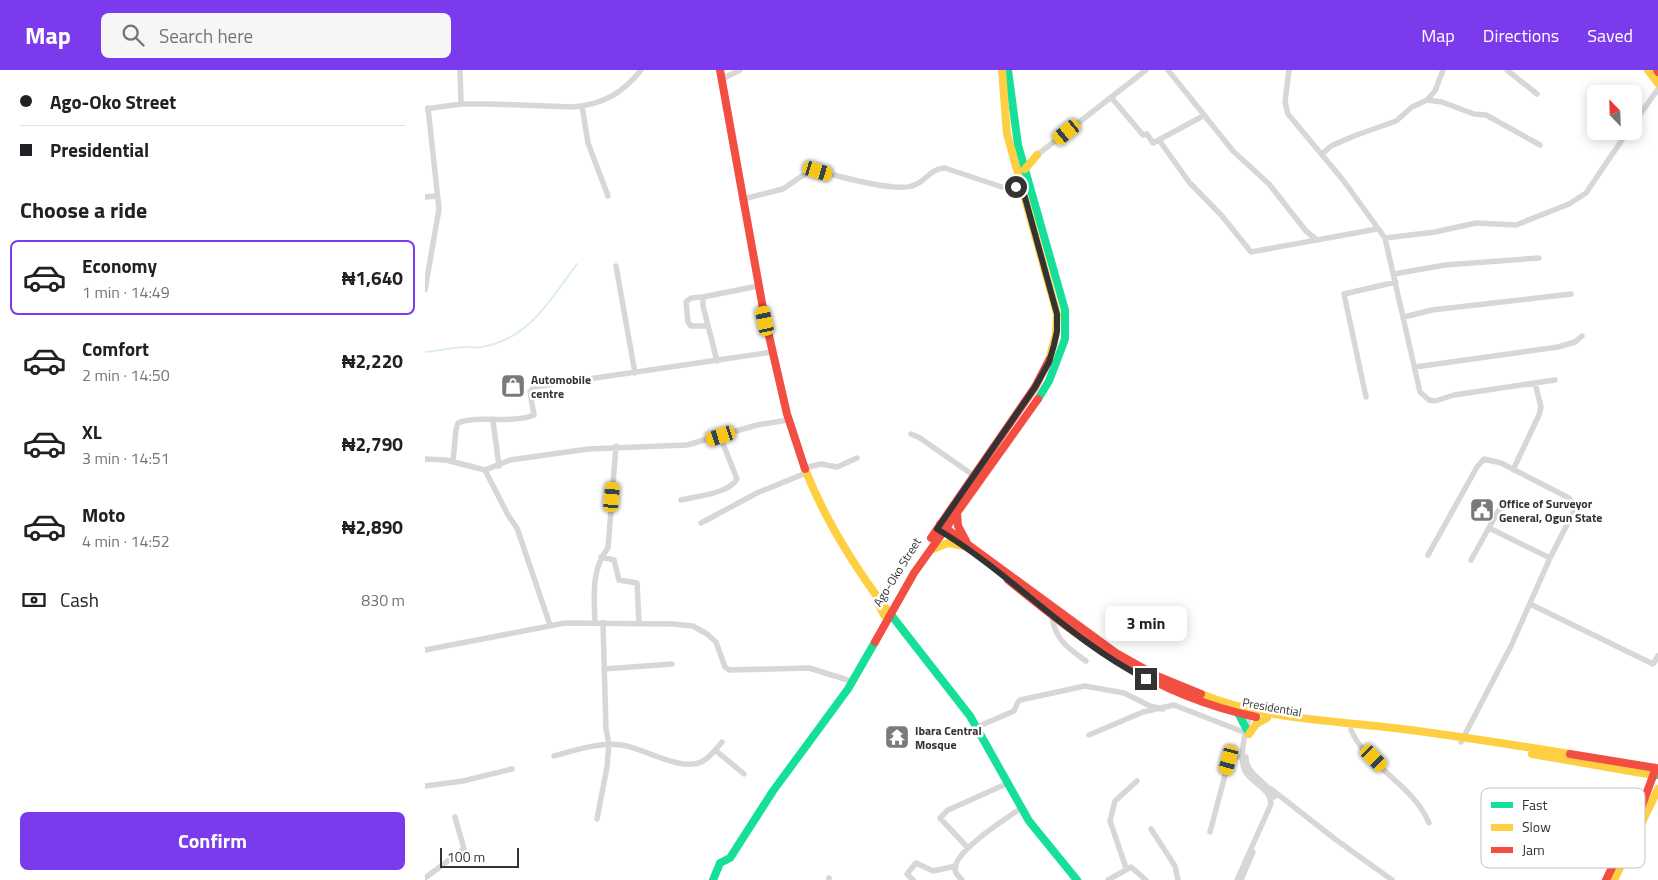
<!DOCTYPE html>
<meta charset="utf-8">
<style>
:root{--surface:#fff;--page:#f6f6f6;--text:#202124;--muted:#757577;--line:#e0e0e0;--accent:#7c3aed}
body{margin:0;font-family:"Titillium Web",sans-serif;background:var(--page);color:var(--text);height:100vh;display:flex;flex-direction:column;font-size:19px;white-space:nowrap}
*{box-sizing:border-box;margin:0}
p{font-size:16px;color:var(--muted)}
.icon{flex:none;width:28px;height:28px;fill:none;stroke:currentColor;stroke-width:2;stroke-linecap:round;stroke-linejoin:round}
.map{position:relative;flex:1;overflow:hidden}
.drawer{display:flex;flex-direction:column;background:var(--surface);width:425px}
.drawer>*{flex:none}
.hud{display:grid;align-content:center;height:110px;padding:0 20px;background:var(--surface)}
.needle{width:32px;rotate:337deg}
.tools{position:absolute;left:1162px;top:15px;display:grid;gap:10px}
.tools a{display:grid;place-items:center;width:55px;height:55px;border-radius:8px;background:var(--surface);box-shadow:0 2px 12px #0003;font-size:25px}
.scale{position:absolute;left:15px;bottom:12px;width:79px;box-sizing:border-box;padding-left:5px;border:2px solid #333;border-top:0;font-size:14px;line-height:18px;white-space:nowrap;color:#333;-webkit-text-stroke:4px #fff;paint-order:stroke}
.end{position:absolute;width:22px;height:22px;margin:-11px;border:6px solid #333;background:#fff;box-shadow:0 0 0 2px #fff}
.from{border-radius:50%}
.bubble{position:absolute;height:35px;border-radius:8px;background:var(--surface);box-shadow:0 2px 12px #0003;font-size:16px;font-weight:700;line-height:35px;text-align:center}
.car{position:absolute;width:15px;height:30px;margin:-15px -8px;border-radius:6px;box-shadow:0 0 4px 1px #0007;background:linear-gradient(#f5c518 24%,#345 0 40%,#f5c518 0 76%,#345 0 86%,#f5c518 0)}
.hud b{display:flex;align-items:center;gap:18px;height:48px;font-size:19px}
.hud b+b{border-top:1px solid var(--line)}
.hud i{width:12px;height:12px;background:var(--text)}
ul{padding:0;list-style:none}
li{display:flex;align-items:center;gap:15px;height:75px;margin:0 10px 8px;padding:0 10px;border:2px solid transparent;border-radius:8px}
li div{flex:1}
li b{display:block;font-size:19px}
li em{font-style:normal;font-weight:700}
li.selected{border-color:var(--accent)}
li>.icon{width:45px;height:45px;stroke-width:1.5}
h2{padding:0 20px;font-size:22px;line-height:60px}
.pay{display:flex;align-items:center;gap:12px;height:55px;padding:0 20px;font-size:19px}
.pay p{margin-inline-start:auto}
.action{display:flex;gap:10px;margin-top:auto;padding:10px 20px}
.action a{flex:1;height:58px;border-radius:8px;background:var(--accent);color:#fff;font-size:20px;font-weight:700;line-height:58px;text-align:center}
header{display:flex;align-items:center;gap:30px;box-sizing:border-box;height:70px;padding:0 25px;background:var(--accent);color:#fff}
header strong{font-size:24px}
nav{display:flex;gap:28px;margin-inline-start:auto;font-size:18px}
.search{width:350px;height:45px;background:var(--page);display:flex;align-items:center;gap:12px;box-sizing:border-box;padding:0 18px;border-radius:8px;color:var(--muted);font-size:19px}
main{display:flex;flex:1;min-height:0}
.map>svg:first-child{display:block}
</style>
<header>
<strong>Map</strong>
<div class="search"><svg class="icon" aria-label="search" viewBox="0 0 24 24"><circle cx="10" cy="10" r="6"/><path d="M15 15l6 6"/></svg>Search here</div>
<nav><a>Map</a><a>Directions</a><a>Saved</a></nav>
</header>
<main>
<section class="drawer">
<div class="hud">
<b><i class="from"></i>Ago-Oko Street</b>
<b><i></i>Presidential</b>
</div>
<h2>Choose a ride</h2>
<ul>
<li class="selected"><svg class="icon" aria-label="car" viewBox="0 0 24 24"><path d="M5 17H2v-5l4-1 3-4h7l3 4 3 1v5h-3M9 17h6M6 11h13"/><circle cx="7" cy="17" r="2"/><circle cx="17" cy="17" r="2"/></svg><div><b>Economy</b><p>1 min · 14:49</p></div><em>₦1,640</em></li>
<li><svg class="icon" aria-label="car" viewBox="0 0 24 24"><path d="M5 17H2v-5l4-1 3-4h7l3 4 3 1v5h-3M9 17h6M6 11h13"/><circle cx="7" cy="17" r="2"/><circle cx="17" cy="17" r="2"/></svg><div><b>Comfort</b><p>2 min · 14:50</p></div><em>₦2,220</em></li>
<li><svg class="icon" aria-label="car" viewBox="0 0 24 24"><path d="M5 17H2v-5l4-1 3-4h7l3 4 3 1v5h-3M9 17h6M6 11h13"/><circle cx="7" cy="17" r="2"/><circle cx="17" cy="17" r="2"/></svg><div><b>XL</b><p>3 min · 14:51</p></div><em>₦2,790</em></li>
<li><svg class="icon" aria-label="car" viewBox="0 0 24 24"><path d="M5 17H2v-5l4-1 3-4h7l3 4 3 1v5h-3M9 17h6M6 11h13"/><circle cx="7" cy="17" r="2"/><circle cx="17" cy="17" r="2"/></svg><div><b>Moto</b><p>4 min · 14:52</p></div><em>₦2,890</em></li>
</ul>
<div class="pay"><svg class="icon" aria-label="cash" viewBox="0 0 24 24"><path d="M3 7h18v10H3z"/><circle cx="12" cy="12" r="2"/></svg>Cash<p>830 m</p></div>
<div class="action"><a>Confirm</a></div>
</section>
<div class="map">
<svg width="1233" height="810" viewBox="0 0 1233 810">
<rect width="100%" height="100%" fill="#fff"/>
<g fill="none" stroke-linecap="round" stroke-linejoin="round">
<!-- stream -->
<path stroke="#ddebf3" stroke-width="2" d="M0 282C14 281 28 277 42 277 47 277 52 278 57 277 104 269 126 229 152 194"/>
<!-- street -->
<path stroke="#d7d7d7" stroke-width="5.5" d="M35 0 36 34
M743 0 808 81 844 114 881 161 892 170
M864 0 860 32 863 44 918 110 960 168 995 322 1004 330 1010 331 1029 325 1130 310
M1082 0 1112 24
M297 9 315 0
M686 27 718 65 722 64 728 73 778 46
M1002 30 1010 21 1018 0
M157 36 163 73 183 126
M0 39 36 34H66L148 37C178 34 197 24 216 0
M1209 53 1233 19
M734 70 764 112 797 146 826 182 952 159
M897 84 906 76 929 66 971 51 987 37 1002 30 1017 32 1049 44 1061 45 1115 75
M612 85 721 0
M0 127 12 126
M318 129 358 119 387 99C408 105 468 122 487 116 501 112 504 99 520 98L586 120
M960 168 1010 162 1051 153 1091 155 1144 134 1161 123 1203 61
M191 196 210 303
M969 204 1020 195 1114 188
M0 220 14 139 3 38
M278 227 266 228 261 232 263 252 266 256H283
M979 247 1007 240 1146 224
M292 291 278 236V227L333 216
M990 297 1133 277 1150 272 1157 266
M941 327 919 224 971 212
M68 351 74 396
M486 364 495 368 548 405
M0 389 21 390 60 400 85 390 163 379 262 375 332 355 363 350
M28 392 31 359 33 353C49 345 87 354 109 345L105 322 109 317 347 282
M379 398 396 394 412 397 432 388
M60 400 83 445 92 458 125 555
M1088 400 1114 345 1116 337 1110 313
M256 430C272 426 303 424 312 409L295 366
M276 453 332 423 381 403
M1064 458 1125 488
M1003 485 1052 397 1059 389 1076 393 1144 428 1151 437 1125 488 1086 576 1036 672
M176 487 189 490 194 510 212 513 214 553
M1046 490 1075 438
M1105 534 1228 594 1233 586
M627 545C629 569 643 578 661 591
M170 552C169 527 166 499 183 478L191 376
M0 580 140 553 248 554 268 556 282 564 291 572 300 597 304 600 384 598 423 610
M179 599 247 594
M552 657 589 641 593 632 595 630 660 616 699 623 725 636 738 639
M926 660C942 697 988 714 1004 753
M664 665 718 642 749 635 821 663
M290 680 319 704
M129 686C150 680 175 672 197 675 219 678 257 703 278 691 285 687 291 679 297 672
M821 687C821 706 843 711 849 727
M0 716 38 711 87 699
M846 719 910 769 967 810
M172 749 182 697 184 674 181 659 178 553
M726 759 750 796 753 810
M785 762 804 690 818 685
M543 778 515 748 523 740 579 715
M701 798 685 751 690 731 712 711
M0 808 39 779 30 747
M404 810V808
M488 810 482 804 491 793 508 801 531 796
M537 810C534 807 531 804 530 800 528 782 579 750 592 741
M683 810 706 797 721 810
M812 810 846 734C845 717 827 714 820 701 813 686 821 658 826 642
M816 810 828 782"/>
<!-- fast -->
<path stroke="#16e098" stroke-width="8" d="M583 0 593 75 640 240V269L624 311 613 329
M463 541 545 646 604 751 652 810
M813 643 822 660
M1228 705H1233
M288 810 295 793 305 788 348 721 423 619 450 572"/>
<!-- slow -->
<path stroke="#ffcf43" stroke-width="8" d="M577 0 582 64 632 244 631 264 624 290
M1223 0 1233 13
M600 99 612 85
M586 120 594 110
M380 399C400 450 429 496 462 540
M508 479 523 473 539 476
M453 533 459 545
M776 624C834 648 898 650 960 657 1022 664 1083 674 1145 684
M824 664 831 654 842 648
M1107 684 1228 705
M1231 698H1233
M1189 810 1233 719"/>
<!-- jam -->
<path stroke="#f24e42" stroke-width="8" d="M295 0 339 244 362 344 380 399
M1232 0 1233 2
M532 442 533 456 541 471
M515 454 691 583 732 606 776 624
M506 468 610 317 624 290
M583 510C663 575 728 625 831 647
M450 572 489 503 613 329
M1145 684 1231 698 1216 738 1181 810"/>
</g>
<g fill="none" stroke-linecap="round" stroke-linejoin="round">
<!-- route -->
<path stroke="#333" stroke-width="6" d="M591 117 586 120 599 124 632 244V261L629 275 624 292 610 317 512 459C586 503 644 570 721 609"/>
</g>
<!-- icons -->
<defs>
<symbol id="shop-square" viewBox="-11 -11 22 22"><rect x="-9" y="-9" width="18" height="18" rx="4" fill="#7a7a7a" stroke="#fff"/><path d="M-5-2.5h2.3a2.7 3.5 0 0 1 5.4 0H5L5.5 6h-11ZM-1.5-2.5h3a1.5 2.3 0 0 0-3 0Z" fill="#fff"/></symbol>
<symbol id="civic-square" viewBox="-11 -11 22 22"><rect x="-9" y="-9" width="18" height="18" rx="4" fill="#7a7a7a" stroke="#fff"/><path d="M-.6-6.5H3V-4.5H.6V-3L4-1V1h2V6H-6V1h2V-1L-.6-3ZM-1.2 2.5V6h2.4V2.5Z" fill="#fff"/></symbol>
<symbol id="temple-square" viewBox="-11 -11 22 22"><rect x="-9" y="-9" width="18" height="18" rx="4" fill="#7a7a7a" stroke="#fff"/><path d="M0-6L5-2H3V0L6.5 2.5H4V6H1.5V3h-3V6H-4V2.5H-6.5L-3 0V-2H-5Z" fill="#fff"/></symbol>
</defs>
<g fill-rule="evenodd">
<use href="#shop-square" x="74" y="302" width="28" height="28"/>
<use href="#civic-square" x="1043" y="426" width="28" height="28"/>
<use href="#temple-square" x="458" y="653" width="28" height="28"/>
</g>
<g text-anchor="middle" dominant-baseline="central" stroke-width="5" stroke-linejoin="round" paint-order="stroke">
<!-- poi labels -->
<g font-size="12" font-weight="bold" fill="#333" stroke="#fff" text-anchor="start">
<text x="106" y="309">Automobile<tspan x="106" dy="14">centre</tspan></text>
<text x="1074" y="433">Office of Surveyor<tspan x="1074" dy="14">General, Ogun State</tspan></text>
<text x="490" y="660">Ibara Central<tspan x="490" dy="14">Mosque</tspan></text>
</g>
<!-- street labels -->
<g font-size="12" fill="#333" stroke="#fff">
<text transform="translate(472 502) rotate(-58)">Ago-Oko Street</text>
<text transform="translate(847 637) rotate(10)">Presidential</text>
</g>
</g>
<!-- legend -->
<rect x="1056" y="718" width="164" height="80" rx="8" fill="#fff" stroke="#c2c2c2" stroke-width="1"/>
<rect x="1066" y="732" width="22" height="6" fill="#16e098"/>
<rect x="1066" y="754" width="22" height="7" fill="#ffcf43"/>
<rect x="1066" y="777" width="22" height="6" fill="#f24e42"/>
<g font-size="14" fill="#333">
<text x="1097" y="740">Fast</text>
<text x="1097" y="762">Slow</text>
<text x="1097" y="785">Jam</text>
</g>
</svg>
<div class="tools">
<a><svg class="needle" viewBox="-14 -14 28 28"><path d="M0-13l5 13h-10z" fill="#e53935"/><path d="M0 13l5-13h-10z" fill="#757577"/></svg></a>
</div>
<div class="scale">100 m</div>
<i class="end from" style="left:591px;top:117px"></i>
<i class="end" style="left:721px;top:609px"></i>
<div class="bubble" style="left:680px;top:536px;width:82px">3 min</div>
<i class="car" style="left:642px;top:62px;rotate:231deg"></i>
<i class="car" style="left:393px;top:101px;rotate:107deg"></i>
<i class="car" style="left:340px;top:251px;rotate:348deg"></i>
<i class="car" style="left:296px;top:366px;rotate:252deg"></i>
<i class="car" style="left:187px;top:427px;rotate:5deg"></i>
<i class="car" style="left:949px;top:688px;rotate:136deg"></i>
<i class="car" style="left:804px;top:690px;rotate:195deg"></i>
</div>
</main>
